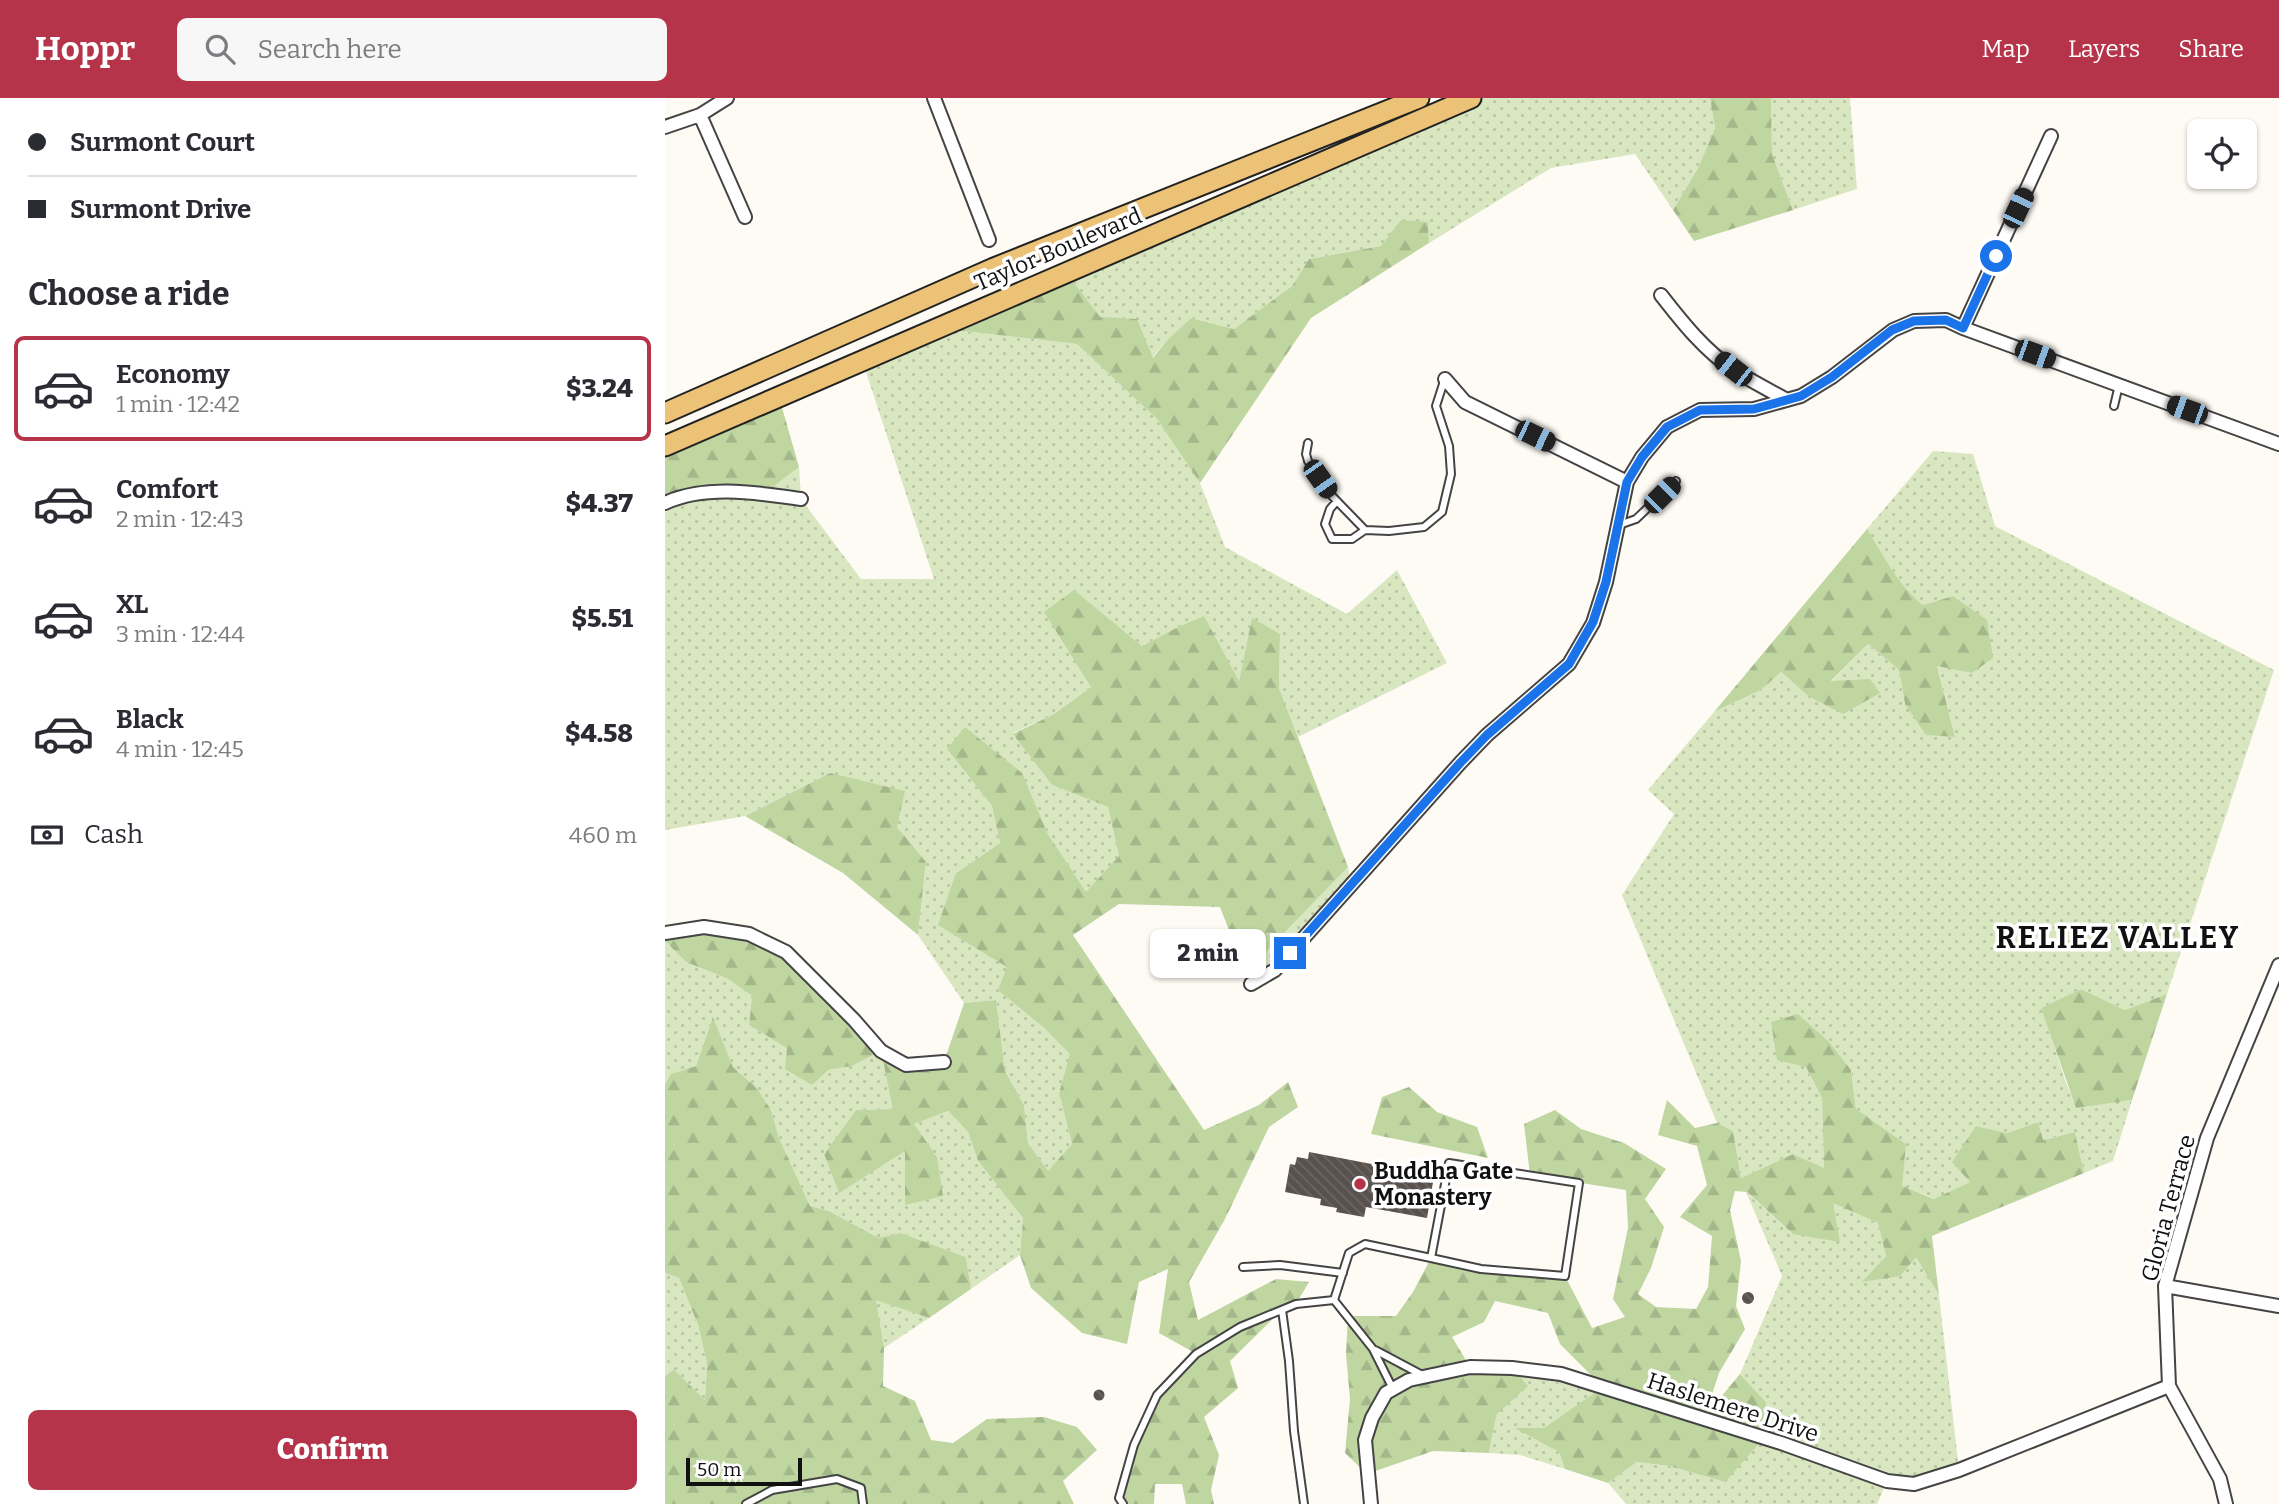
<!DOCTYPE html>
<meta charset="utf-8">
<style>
:root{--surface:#fff;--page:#f7f7f7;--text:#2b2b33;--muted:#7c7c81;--line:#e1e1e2;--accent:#b5344a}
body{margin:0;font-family:Bitter,serif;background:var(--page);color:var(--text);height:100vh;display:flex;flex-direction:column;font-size:26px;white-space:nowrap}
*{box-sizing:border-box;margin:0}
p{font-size:23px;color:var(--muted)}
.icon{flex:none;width:38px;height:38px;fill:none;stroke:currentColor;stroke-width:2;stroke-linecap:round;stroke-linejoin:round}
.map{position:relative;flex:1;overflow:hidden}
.details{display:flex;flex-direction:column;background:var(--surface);width:665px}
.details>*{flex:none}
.top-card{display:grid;align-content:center;height:154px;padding:0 28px;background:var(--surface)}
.buttons{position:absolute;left:1522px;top:21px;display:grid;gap:14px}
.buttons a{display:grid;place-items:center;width:70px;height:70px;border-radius:10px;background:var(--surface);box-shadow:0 2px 5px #0004;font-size:35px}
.scale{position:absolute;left:21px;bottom:18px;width:116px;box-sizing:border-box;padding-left:7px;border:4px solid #111;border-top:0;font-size:19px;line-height:24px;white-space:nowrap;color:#111;-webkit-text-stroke:5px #fff;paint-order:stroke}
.end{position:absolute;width:32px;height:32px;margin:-16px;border:9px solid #1a73e8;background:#fff;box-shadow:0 0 0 4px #fff}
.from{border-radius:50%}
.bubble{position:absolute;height:49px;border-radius:10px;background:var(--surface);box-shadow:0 2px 5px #0004;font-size:23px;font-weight:800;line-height:49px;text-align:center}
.car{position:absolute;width:21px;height:42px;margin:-21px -10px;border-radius:9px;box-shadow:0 0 5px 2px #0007;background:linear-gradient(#222 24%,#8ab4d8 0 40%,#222 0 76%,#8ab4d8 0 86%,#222 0)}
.top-card b{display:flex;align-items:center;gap:24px;height:66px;font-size:26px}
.top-card b+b{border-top:2px solid var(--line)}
.top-card i{width:18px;height:18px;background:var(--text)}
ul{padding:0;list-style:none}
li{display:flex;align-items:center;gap:21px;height:105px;margin:0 14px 10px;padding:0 14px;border:4px solid transparent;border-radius:10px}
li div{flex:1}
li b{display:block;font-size:26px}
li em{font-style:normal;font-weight:800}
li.selected{border-color:var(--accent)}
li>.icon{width:63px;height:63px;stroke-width:1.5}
h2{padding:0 28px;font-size:32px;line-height:84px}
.pay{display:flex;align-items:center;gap:18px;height:77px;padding:0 28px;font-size:26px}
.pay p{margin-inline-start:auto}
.primary-button{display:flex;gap:14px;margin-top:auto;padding:14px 28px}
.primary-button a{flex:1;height:80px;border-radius:10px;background:var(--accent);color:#fff;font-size:28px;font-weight:800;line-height:80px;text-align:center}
header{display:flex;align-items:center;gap:42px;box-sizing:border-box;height:98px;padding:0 35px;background:var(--accent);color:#fff}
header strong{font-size:33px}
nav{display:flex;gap:38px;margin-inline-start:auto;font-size:24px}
.search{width:490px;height:63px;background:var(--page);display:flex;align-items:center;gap:18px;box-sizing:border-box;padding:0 24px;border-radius:10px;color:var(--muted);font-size:26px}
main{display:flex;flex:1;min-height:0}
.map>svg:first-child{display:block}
</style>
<header>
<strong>Hoppr</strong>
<div class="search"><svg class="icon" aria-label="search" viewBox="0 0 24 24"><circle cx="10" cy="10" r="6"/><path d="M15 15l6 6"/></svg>Search here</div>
<nav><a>Map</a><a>Layers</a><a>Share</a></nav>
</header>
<main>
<section class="details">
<div class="top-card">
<b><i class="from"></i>Surmont Court</b>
<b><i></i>Surmont Drive</b>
</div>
<h2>Choose a ride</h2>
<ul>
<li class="selected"><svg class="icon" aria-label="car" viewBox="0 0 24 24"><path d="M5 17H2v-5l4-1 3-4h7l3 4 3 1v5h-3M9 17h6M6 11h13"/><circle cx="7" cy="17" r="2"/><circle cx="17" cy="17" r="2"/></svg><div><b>Economy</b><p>1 min · 12:42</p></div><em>$3.24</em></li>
<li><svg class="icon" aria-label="car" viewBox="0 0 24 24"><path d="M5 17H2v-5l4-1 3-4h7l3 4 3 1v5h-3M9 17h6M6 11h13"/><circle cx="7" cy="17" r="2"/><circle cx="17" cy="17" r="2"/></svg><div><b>Comfort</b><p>2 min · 12:43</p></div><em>$4.37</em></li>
<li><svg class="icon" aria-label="car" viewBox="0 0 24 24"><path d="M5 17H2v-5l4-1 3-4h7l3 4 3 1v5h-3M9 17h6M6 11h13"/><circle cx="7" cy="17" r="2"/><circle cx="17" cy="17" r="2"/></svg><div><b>XL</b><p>3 min · 12:44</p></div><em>$5.51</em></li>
<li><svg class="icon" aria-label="car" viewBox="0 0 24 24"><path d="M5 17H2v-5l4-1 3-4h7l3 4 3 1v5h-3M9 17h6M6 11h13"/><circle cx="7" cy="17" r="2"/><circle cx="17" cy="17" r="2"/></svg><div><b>Black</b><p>4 min · 12:45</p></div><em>$4.58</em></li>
</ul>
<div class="pay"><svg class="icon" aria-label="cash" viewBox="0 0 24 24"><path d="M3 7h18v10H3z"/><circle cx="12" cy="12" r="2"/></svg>Cash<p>460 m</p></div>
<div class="primary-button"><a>Confirm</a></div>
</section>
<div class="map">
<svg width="1614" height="1406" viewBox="0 0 1614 1406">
<defs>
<pattern id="grass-dots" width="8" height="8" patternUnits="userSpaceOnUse" patternTransform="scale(1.75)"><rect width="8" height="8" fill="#d9e7c1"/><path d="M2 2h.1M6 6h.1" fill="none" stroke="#b9c5a5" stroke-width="1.8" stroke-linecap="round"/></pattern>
<pattern id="forest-firs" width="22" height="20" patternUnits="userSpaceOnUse" patternTransform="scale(1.75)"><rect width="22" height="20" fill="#bfd6a1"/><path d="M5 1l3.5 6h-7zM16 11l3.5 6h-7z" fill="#a3b78a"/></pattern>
<pattern id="building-back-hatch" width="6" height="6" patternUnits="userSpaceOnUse" patternTransform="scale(1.75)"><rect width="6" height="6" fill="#59514e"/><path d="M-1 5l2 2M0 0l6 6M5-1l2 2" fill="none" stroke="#6c6663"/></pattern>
</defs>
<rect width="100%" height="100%" fill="#fefbf5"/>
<!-- grass -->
<path fill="url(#grass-dots)" d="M806 0H1045L1050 30 1033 70 1008 112 970 56 886 70 764 145 763 125 716 148 644 161 627 188 569 231 526 220 503 241 487 260 435 220 401 174Z
M1106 0H1185L1192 91 1128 112 1107 56Z
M272 230 412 246 492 321 535 385 560 449 682 516 732 472 782 565 633 639 614 590 615 536 587 521 574 584 539 519 511 530 477 548 409 493 426 589 389 616 348 635 387 687 443 709 454 758 421 795 383 736 357 676 282 651 327 708 335 745 291 775 378 929 406 956 394 995 407 1046 383 1074 363 1045 359 1007 340 973 331 902 299 905 253 837 261 765 232 729 165 675 80 718 0 732V405L15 398 99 396 134 369 136 401 196 481H269L197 262Z
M1268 353 1308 356 1330 428 1609 572 1502 896 1460 912 1416 891 1377 910 1400 982 1411 1009 1467 1002 1448 1063 1419 1075 1410 1034 1377 1042 1373 1024 1342 1035 1311 1028 1305 1084 1270 1101 1236 1088 1241 1046 1191 1011 1186 971 1141 969 1157 1000 1159 1070 1128 1056 1076 1080 1068 1033 1052 1025 957 797 1009 716 983 692 1049 614 1096 592 1116 574 1143 598 1166 584 1203 546 1234 572 1240 606 1290 639 1272 567 1307 575 1288 498 1258 507C1233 487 1219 459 1202 431Z
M683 769 686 786 610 872 586 886 574 858 598 857Z
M0 843 21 864 63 881 87 898 84 927 163 972 187 968 216 953 229 1011 191 1012 159 1056 174 1094 240 1052 272 1059 248 1026 283 1013 303 1034 313 1063 358 1120 355 1157 306 1191 301 1159 236 1135 213 1141 164 1113 145 1108 114 1040 106 1012 92 990 68 969 48 920 31 968 7 976 0 986Z
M1081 1094 1128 1136 1167 1104 1213 1125 1221 1158 1199 1183 1251 1158 1274 1197 1294 1372 1249 1386 1222 1383 1212 1406H961L943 1385 972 1364 1004 1368 1060 1384 1101 1304 1075 1276 1117 1178Z
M0 1175 14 1180 33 1227 42 1265 40 1302 9 1273 0 1278Z
M210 1201 264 1220 219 1250Z
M847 1270 938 1289 879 1331 852 1330 894 1354 900 1371 855 1357 824 1355 830 1317 862 1288Z"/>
<!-- forest -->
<path fill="url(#forest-firs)" d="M1045 0H1106L1107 56 1128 112 1029 143 1008 112 1033 70 1050 30Z
M736 122 763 124 764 145 646 220 535 385 492 321 412 246 272 230 401 174 435 219 472 221 488 260 503 241 526 220 569 231 627 188 644 161 716 148Z
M114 299 134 369 99 396 56 394 0 405V348Z
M1202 431C1219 458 1233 487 1258 507L1288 498 1322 522 1328 560 1307 575 1272 568 1290 639 1261 637 1240 606 1234 572 1203 546 1166 583 1205 581 1215 595 1178 616 1143 598 1116 574 1096 592 1049 614Z
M409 492 477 548 511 530 539 518 574 583 587 520 615 536 614 590 683 769 598 857 574 858 555 809 454 806 408 837 539 1032 594 1007 623 984 633 1009 604 1029 560 1121 524 1184 533 1222 611 1181 644 1184 631 1206 617 1212 565 1263 573 1290 539 1319 554 1357 546 1392 549 1406H521L517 1386H490L489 1406H453L459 1378 492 1297 530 1255 494 1235 503 1171 474 1184 462 1246 417 1235 366 1190 355 1157 358 1120 313 1063 303 1034 283 1013 249 1026 272 1059 278 1098 240 1107V1053L174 1095 159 1056 191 1012 228 1011 216 953 187 968 163 972 147 987 120 971 122 950 84 927 87 898 63 881 21 864 0 843V835L39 829 84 836 121 854 189 922 241 967 279 964 299 905 331 902 340 973 359 1007 363 1045 383 1073 407 1046 394 995 405 956 378 929 333 892 342 869 273 827 291 775 335 745 327 708 282 651 300 629 357 675 383 736 421 794 454 758 443 709 387 687 348 636 389 616 426 589 379 514Z
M165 675 240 693 232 729 261 764 253 837 178 775 80 718Z
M1416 891 1460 912 1502 896 1467 1002 1411 1010 1376 910Z
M1133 916 1164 944 1186 972 1191 1011 1241 1046 1237 1088 1269 1101 1305 1084 1287 1064 1311 1028 1342 1035 1373 1024 1378 1042 1410 1034 1419 1075 1267 1138 1274 1197 1251 1159 1235 1178 1197 1184 1221 1158 1213 1125 1168 1105 1175 1144 1128 1136 1082 1094 1070 1093 1065 1112 1076 1163 1071 1208 1080 1231 1054 1275 1040 1318 1075 1276 1101 1304 1099 1340 1060 1384 1004 1368 972 1364 943 1385 900 1371 894 1354 850 1330H879L938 1289 895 1246 883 1215 830 1203 819 1224 787 1239 805 1269 847 1270 863 1288 831 1317 824 1355 768 1353 702 1376 680 1355 685 1301 681 1256 683 1218H731L748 1194 766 1160 816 1171 900 1178 927 1230 960 1219 948 1201 963 1130 961 1092 865 1077 859 1026 890 1012 916 1031 959 1045 1001 1071 980 1101 999 1129 986 1170 973 1196 991 1209 1031 1211 1043 1189 1047 1138 1015 1119 1042 1087 1032 1048 993 1037 1002 1002 1030 1030 1052 1025 1068 1033 1076 1080 1128 1056 1159 1070 1157 1000 1141 969 1112 962 1106 924Z
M48 919 68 969 92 990 106 1012 114 1040 145 1108 164 1113 213 1140 236 1135 301 1159 306 1191 264 1220 211 1202 219 1250 218 1288 250 1303 266 1342 288 1345 322 1321 379 1319 412 1329 432 1352 398 1383 409 1406H0V1278L9 1272 40 1302 42 1265 33 1227 14 1180 0 1175V986L6 976 31 968Z
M744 989 772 1014 812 1029 823 1060 706 1036 717 999Z"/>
<!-- building -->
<path fill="url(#building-back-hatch)" d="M644 1054 769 1078 762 1120 701 1109 699 1119 671 1114 672 1110 655 1107 656 1101 620 1094 625 1066 630 1067 632 1059 643 1061Z
M1077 1200a6 6 0 1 1 12 0a6 6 0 1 1-12 0Z
M428.5 1297a5.5 5.5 0 1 1 11 0a5.5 5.5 0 1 1-11 0Z"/>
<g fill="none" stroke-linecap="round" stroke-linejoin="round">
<defs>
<path id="service" d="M1449 308 1454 287
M643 345 641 356 643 363 667 398 700 432 724 433 759 429 777 414 786 376 784 348 771 308 779 283
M672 403 665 411 660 426 667 441H687L700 432
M954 427 971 421 1011 383
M784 1065 914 1085 900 1178 816 1171 766 1160Z
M578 1169 615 1167 678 1175
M669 1202 684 1155 700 1146 766 1160
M617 1212 624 1263 629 1333 639 1406
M710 1252 759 1278
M81 1406 107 1392 172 1381 196 1390 198 1406
M458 1406 454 1400 469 1347 492 1297 531 1256 575 1229 631 1206 669 1202 708 1251 728 1291"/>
<path id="minor" d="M269 0 324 142
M35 17 80 119
M0 29 35 17 62 0
M996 197C1017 224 1040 253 1069 272 1086 283 1104 292 1122 302
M1298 230 1386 38
M780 281 800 304 962 384
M0 405C41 386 93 395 136 401
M0 835 39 829 84 836 121 854 189 922 216 953 241 967 279 964
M586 886 610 872 796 664 822 637 904 566 928 525 941 484 962 384 977 359 1002 329 1035 312 1089 311 1136 298 1167 279 1228 232 1249 223 1281 222 1298 230 1614 346
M1500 1188 1614 1208
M706 1406 700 1342 707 1320 721 1295 744 1282 805 1269 847 1270 896 1276 1116 1345 1222 1383 1249 1386 1294 1372 1504 1288
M1561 1406 1555 1381 1504 1288 1500 1188 1542 1040 1614 867"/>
<path id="primary" d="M0 315 329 170 754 0
M0 348 806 0"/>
</defs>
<!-- service casing -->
<use href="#service" stroke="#444" stroke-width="10"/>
<!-- minor casing -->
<use href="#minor" stroke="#444" stroke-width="16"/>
<!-- primary casing -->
<use href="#primary" stroke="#222" stroke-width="23"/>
<!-- service -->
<use href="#service" stroke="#fff" stroke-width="6"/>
<!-- minor -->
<use href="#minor" stroke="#fff" stroke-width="12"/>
<!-- primary -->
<use href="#primary" stroke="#ecc277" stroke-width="19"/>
</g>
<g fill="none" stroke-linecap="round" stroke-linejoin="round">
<!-- route -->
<path stroke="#1a73e8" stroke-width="9" d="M625 855 796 664 822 637 904 566 928 524 941 484 962 384 977 359 1002 329 1035 312 1089 311 1136 298 1167 279 1227 232 1249 223 1281 222 1298 230 1331 158"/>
</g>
<!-- markers -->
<circle fill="#b5344a" stroke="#fff" stroke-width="2.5" cx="695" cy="1086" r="7"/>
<g text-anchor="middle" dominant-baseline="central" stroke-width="7" stroke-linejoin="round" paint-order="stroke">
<!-- street labels -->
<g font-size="23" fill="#111" stroke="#fff">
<text transform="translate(393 151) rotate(-23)">Taylor Boulevard</text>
<text transform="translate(1503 1110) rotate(-75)">Gloria Terrace</text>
<text transform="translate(1068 1309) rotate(18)">Haslemere Drive</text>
</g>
<!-- poi labels -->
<g font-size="23" font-weight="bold" fill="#111" stroke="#fff" text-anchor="start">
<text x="709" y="1073">Buddha Gate<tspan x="709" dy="26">Monastery</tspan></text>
</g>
<!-- district labels -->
<g font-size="30" font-weight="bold" letter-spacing="2" fill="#111" stroke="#fff">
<text x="1453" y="840">RELIEZ VALLEY</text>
</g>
</g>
</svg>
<div class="buttons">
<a><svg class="icon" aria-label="locate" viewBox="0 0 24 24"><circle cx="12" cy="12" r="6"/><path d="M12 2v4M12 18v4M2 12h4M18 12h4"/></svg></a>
</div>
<div class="scale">50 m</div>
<i class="end from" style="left:1331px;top:158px"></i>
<i class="end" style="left:625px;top:855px"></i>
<div class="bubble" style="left:485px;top:831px;width:116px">2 min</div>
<i class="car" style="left:1353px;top:110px;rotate:25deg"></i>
<i class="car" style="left:1370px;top:256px;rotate:110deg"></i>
<i class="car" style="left:1068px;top:271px;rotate:308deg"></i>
<i class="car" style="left:1522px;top:312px;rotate:290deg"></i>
<i class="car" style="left:870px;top:338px;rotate:116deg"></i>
<i class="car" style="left:655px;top:381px;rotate:145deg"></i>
<i class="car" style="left:997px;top:397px;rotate:45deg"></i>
</div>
</main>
